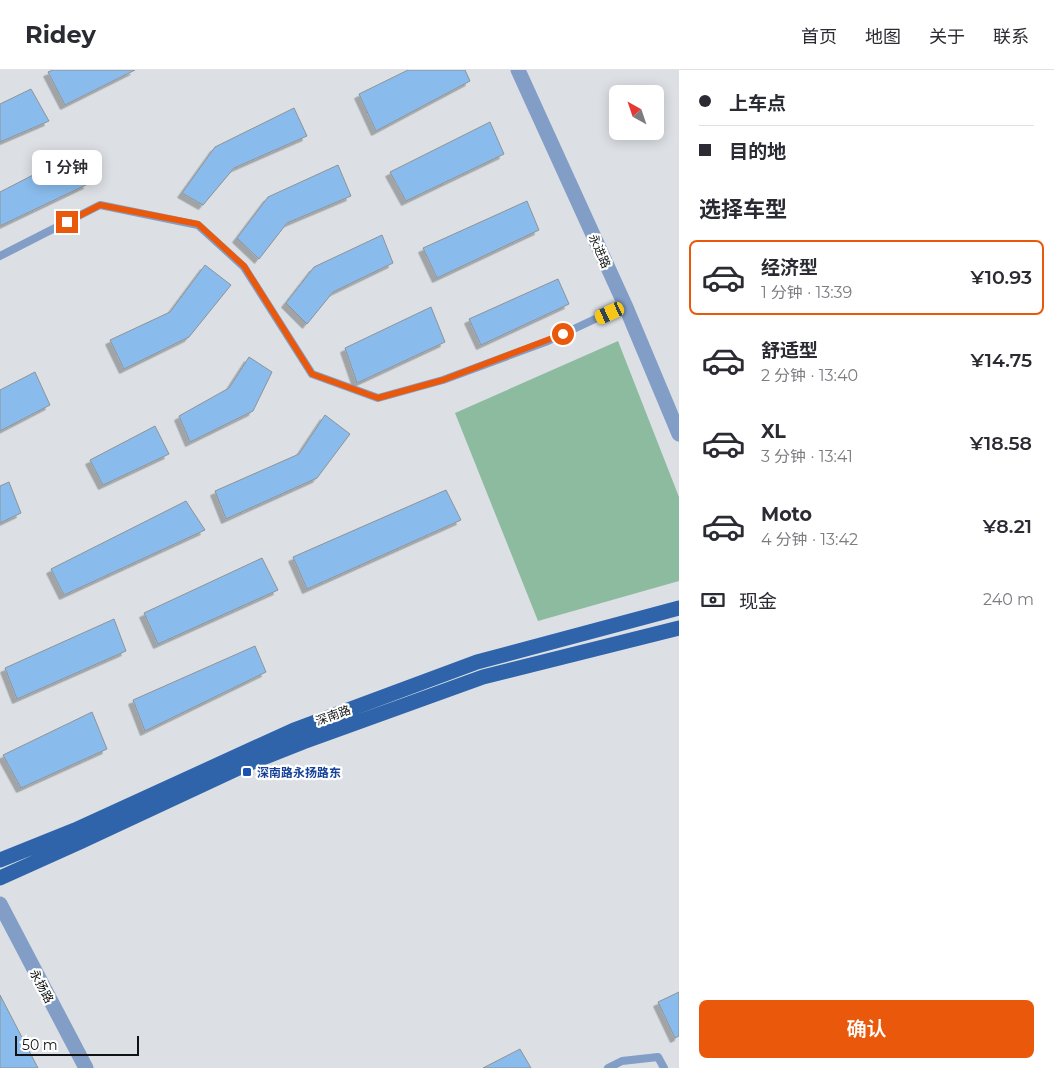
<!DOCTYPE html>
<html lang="zh">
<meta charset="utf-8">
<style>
:root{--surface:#fff;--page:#f7f7f7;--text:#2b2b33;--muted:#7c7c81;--line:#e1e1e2;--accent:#ea580c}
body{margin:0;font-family:Montserrat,"Noto Sans SC",sans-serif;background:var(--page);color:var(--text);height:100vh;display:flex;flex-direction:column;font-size:19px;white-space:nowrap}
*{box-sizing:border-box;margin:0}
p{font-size:16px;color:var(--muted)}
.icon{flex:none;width:28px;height:28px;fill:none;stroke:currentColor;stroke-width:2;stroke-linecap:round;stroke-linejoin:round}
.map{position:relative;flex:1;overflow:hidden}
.side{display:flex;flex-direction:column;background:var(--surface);width:375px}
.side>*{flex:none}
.banner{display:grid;align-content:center;height:110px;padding:0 20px;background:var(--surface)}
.needle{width:32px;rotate:320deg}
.controls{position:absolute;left:609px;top:15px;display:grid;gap:10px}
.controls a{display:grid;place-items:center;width:55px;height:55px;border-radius:8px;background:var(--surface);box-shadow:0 2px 12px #0003;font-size:25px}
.scale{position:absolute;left:15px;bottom:12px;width:124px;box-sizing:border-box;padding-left:5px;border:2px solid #101213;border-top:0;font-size:14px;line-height:18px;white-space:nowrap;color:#101213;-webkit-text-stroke:4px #fff;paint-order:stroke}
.end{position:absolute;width:22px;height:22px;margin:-11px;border:6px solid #ea580c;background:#fff;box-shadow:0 0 0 2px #fff}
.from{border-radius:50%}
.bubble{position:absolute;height:35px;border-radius:8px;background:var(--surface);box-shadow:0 2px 12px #0003;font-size:16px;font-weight:600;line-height:35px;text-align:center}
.car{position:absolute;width:15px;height:30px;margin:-15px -8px;border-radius:6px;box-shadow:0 0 4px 1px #0007;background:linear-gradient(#f5c518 24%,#345 0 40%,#f5c518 0 76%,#345 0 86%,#f5c518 0)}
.banner b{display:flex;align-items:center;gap:18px;height:48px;font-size:19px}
.banner b+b{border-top:1px solid var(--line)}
.banner i{width:12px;height:12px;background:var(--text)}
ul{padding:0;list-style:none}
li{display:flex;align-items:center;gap:15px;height:75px;margin:0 10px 8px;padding:0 10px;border:2px solid transparent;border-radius:8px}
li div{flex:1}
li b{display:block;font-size:19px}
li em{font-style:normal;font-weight:600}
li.on{border-color:var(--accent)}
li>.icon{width:45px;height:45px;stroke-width:1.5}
h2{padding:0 20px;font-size:22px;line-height:60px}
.pay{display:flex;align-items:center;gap:12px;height:55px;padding:0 20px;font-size:19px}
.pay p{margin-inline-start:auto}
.button{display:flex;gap:10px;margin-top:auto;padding:10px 20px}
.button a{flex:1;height:58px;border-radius:8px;background:var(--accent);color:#fff;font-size:20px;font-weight:600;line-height:58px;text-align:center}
header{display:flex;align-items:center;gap:30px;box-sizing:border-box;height:70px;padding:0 25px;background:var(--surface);border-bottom:1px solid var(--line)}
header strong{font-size:24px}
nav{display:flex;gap:28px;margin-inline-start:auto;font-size:18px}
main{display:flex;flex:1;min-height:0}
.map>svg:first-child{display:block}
</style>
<header>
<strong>Ridey</strong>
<nav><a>首页</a><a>地图</a><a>关于</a><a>联系</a></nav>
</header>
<main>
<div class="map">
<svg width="679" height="998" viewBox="0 0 679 998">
<defs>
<filter id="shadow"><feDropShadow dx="-4.5" dy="4.5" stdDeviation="0" flood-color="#0004"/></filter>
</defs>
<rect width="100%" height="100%" fill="#dce0e4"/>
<!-- green -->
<path fill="#8cbb9f" d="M618 271 679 427V511L538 551 455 343Z"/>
<!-- building -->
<path fill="#89bbec" stroke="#8f9396" filter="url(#shadow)" d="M53 0H135L65 35 48 2Z
M408 0H465L470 11 376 61 359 24Z
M31 19 49 51 0 72V34Z
M294 38 307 66 234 98 203 135 182 123 215 77Z
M490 52 504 84 406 131 390 102Z
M72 85 88 114 0 156V122Z
M338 95 351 126 287 153 259 189 237 168 268 127Z
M527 131 539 160 437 208 423 178Z
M382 165 393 193 333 222 307 254 286 233 314 197Z
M205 195 231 215 189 267 124 299 110 270 170 242Z
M558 209 569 234 481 275 469 249Z
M431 237 445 272 357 313 345 278Z
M249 287 272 302 253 341 190 372 179 346 229 318Z
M35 302 50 335 0 361V320Z
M325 345 350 364 317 408 226 449 215 421 299 384Z
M155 356 169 384 103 415 90 390Z
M9 412 21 443 0 453V416Z
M446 420 461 450 307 519 293 487Z
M186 431 205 460 64 525 51 499Z
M262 488 278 520 158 574 144 543Z
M114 549 126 581 17 629 5 598Z
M255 576 266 602 145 661 133 630Z
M92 642 107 679 21 718 3 685Z
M679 922V966L675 968 658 932Z
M0 925 38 998H0Z
M520 979 531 998H483Z"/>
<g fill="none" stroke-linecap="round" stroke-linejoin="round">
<!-- service -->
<path stroke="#829ec6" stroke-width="8" d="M0 186 100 135 198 155 244 197 312 304 378 328 443 310 548 271 625 235
M608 998 622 991 658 987 664 998"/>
<!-- tertiary -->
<path stroke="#829ec6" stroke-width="15" d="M518 0 625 235 679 364
M0 834 86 998"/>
<!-- primary -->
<path stroke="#2f64ab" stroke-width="15" d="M0 790 75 760 294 660 477 592 679 538
M0 808 80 772 245 695 303 672 483 607 679 558"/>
</g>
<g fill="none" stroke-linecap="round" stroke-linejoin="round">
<!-- route -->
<path stroke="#ea580c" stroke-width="6" d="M67 152 100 135 198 154 244 196 312 304 378 328 443 310 563 264"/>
</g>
<!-- markers -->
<rect fill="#1a4fb4" stroke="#fff" stroke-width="2" x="242" y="697" width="10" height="10" rx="2.5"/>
<g text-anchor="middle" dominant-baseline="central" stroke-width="4.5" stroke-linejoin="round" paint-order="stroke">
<!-- street labels -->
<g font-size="12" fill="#101213" stroke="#fff">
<text transform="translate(600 181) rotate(66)">永进路</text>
<text transform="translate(333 645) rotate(-20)">深南路</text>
<text transform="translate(42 916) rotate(62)">永扬路</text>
</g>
<!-- transit labels -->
<g font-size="12" font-weight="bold" fill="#164399" stroke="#fff" text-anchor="start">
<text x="257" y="702">深南路永扬路东</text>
</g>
</g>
</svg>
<div class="controls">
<a><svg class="needle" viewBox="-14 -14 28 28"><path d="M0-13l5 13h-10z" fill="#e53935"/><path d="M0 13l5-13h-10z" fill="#7c7c81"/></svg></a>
</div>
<div class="scale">50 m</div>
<i class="end from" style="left:563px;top:264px"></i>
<i class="end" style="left:67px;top:152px"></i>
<div class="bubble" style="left:32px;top:80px;width:70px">1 分钟</div>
<i class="car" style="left:610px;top:243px;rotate:245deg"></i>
</div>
<section class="side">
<div class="banner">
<b><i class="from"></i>上车点</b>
<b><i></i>目的地</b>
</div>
<h2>选择车型</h2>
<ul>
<li class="on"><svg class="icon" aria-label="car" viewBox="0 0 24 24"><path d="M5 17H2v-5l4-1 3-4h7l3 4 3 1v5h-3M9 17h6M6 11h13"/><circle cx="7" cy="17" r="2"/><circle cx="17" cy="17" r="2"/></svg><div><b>经济型</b><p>1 分钟 · 13:39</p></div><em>¥10.93</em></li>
<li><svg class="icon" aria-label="car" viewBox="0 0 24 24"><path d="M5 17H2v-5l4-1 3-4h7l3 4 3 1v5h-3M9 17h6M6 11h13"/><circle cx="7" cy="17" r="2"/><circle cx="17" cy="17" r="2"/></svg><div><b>舒适型</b><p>2 分钟 · 13:40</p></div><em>¥14.75</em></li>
<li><svg class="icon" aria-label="car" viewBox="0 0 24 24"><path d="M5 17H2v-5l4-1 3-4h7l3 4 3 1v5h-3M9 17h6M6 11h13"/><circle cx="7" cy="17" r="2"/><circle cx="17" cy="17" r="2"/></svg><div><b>XL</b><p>3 分钟 · 13:41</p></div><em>¥18.58</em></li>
<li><svg class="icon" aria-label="car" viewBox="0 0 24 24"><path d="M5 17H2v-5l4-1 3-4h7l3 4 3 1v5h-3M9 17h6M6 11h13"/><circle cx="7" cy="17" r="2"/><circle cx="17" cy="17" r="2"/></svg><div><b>Moto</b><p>4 分钟 · 13:42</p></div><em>¥8.21</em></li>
</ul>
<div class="pay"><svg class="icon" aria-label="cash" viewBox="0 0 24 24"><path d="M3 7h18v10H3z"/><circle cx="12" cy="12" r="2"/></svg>现金<p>240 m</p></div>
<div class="button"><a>确认</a></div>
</section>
</main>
